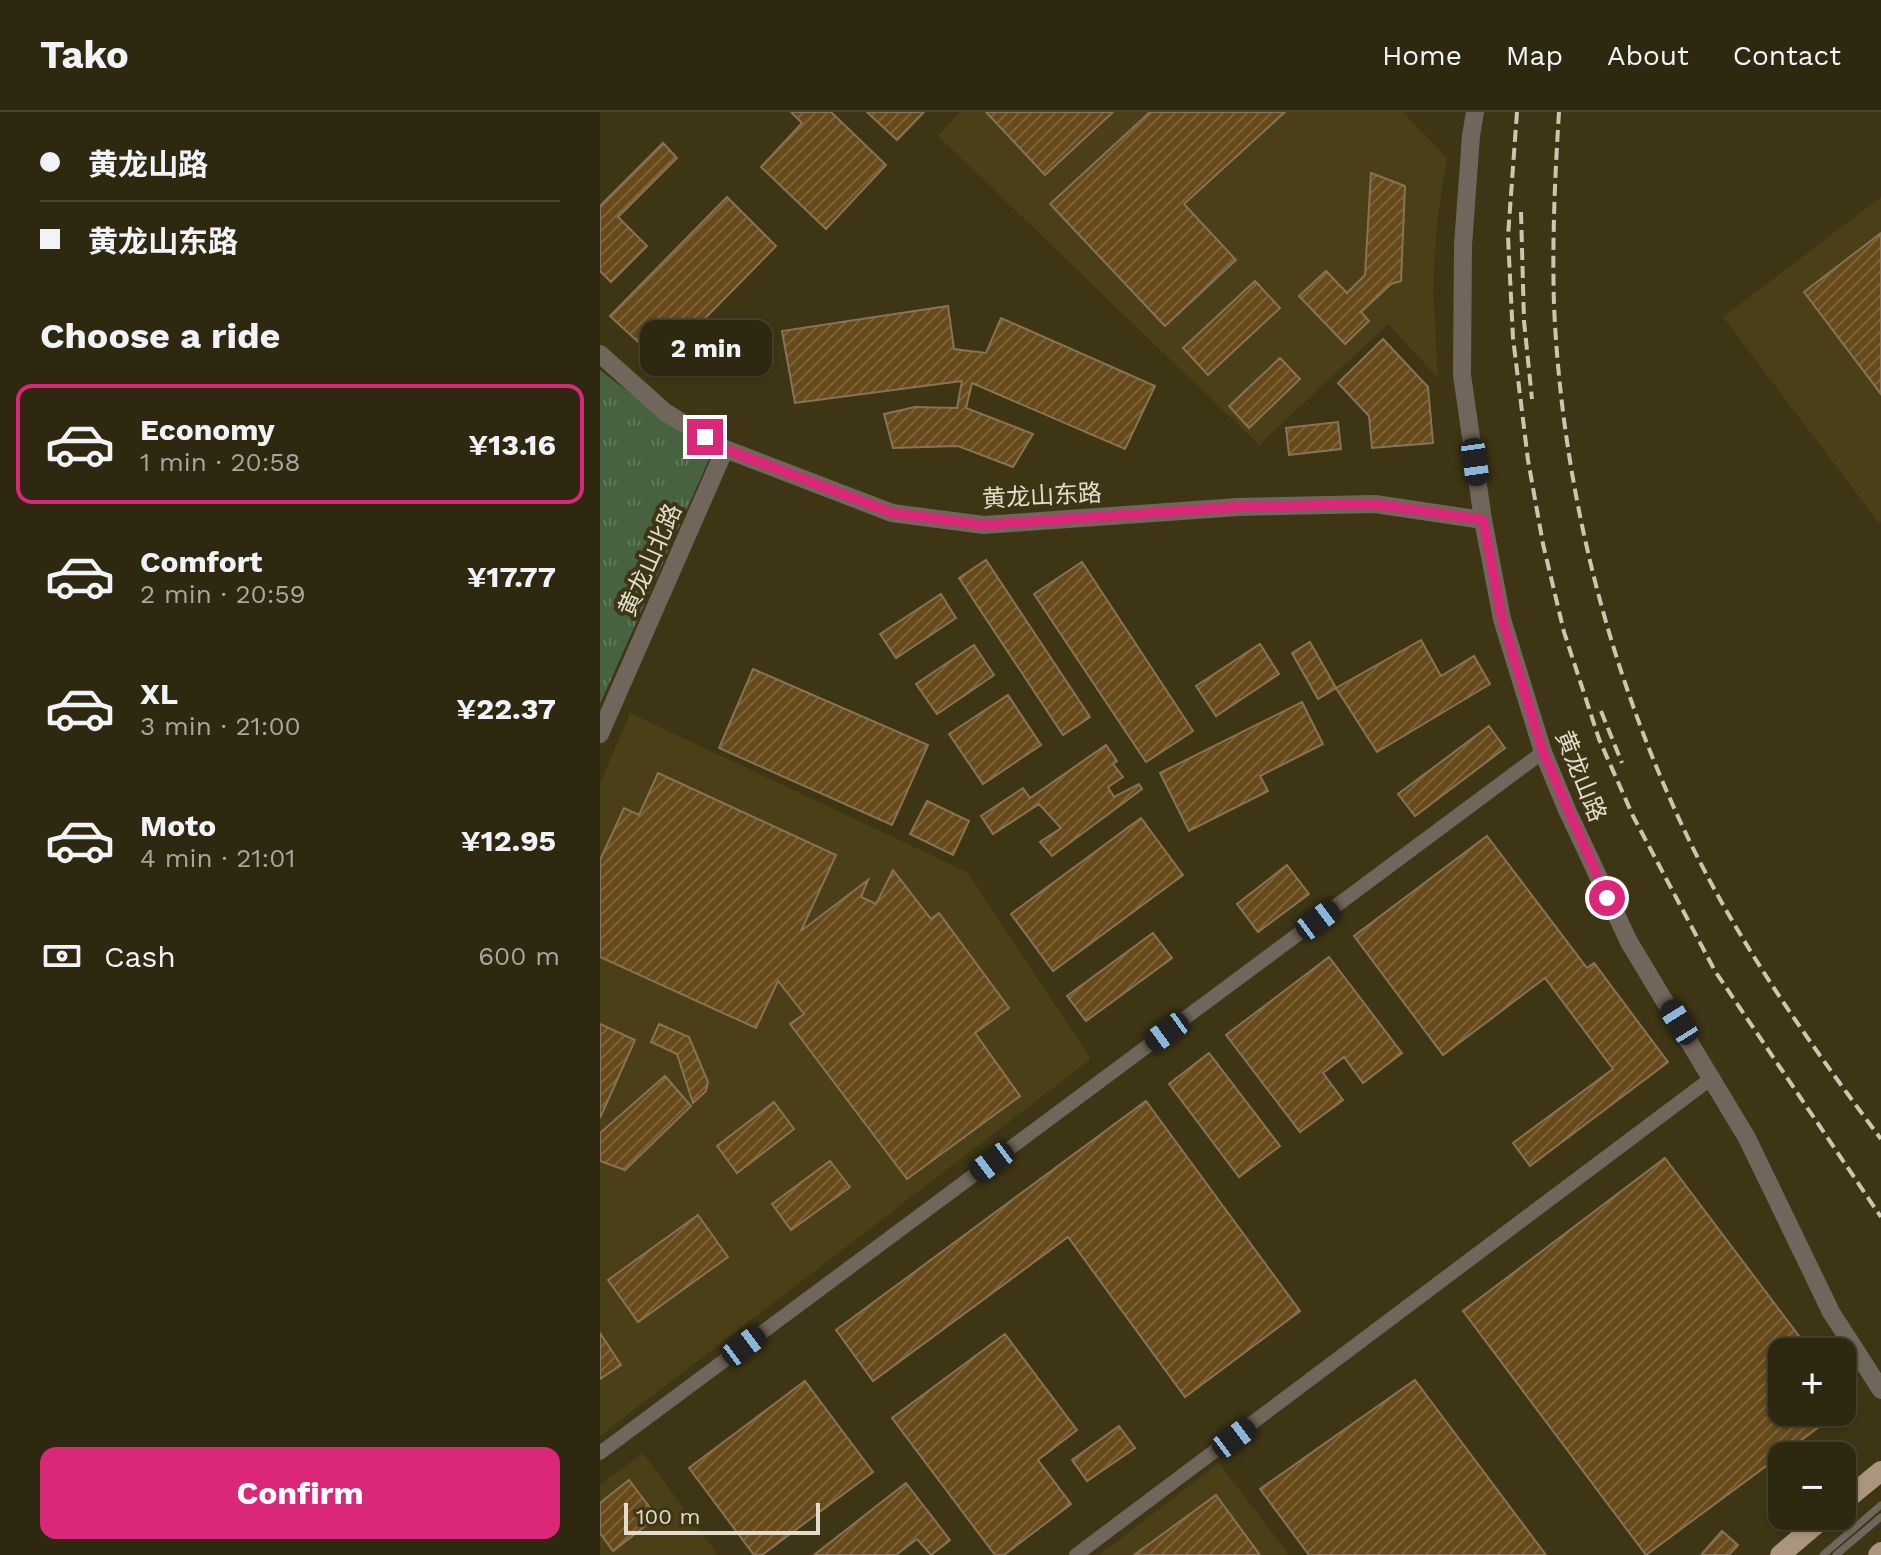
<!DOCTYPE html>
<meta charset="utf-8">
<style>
:root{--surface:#2e2810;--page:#363019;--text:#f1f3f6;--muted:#a7a69f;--line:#494430;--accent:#db2777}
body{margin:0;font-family:"Work Sans","Noto Sans SC",sans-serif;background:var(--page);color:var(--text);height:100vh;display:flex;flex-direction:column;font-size:30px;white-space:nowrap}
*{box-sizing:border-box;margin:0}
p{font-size:26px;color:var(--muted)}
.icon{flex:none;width:44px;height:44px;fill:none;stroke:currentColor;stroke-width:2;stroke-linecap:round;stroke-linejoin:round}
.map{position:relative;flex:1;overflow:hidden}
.drawer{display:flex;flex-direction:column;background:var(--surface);width:600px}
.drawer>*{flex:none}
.top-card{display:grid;align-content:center;height:176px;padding:0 40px;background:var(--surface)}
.tools{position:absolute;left:1168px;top:1226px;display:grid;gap:16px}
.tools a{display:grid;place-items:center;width:88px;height:88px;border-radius:16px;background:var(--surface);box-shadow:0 2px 6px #0004,0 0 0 2px var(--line);font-size:40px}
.scale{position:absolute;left:24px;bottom:20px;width:196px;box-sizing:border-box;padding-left:8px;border:4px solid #e2ddcb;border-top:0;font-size:22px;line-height:28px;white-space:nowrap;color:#e2ddcb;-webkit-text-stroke:6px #3e3515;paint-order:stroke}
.end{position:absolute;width:36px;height:36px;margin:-18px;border:10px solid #db2777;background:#fff;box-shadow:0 0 0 4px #fff}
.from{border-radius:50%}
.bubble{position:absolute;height:56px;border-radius:16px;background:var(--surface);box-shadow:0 2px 6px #0004,0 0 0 2px var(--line);font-size:26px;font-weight:700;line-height:56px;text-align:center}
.car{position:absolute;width:24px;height:48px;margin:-24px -12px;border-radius:10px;box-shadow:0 0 6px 2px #0007;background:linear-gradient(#222 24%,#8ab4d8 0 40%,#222 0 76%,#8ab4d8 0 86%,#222 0)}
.top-card b{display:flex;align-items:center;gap:28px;height:76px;font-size:30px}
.top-card b+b{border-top:2px solid var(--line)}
.top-card i{width:20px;height:20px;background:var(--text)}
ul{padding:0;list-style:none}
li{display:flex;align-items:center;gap:24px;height:120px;margin:0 16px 12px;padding:0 24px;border:4px solid transparent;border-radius:16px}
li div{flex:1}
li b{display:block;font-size:30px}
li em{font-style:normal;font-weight:700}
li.on{border-color:var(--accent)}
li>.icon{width:72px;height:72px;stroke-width:1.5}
h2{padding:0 40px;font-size:36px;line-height:96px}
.pay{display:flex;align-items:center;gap:20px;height:88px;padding:0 40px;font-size:30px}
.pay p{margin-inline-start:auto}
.action{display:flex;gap:16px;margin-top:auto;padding:16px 40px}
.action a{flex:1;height:92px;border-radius:16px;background:var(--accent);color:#fff;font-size:32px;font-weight:700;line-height:92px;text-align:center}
header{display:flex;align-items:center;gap:48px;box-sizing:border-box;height:112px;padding:0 40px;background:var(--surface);border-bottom:2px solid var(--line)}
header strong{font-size:38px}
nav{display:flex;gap:44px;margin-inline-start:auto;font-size:28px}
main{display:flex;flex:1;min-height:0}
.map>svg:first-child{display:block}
</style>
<header>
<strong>Tako</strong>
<nav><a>Home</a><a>Map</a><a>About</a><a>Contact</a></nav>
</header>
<main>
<section class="drawer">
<div class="top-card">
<b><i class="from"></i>黄龙山路</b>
<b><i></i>黄龙山东路</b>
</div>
<h2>Choose a ride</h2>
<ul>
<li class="on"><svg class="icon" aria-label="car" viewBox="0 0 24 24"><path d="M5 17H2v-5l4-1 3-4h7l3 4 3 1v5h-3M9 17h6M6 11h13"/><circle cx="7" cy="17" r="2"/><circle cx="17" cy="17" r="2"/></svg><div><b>Economy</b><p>1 min · 20:58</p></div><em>¥13.16</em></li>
<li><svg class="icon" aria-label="car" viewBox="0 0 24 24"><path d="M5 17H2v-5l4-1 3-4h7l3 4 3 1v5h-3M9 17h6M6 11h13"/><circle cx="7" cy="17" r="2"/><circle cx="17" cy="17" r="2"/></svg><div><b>Comfort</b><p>2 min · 20:59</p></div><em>¥17.77</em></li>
<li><svg class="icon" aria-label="car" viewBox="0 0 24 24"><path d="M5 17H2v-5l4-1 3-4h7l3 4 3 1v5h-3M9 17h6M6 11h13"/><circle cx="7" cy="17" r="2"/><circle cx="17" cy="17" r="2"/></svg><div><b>XL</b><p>3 min · 21:00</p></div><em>¥22.37</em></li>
<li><svg class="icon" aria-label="car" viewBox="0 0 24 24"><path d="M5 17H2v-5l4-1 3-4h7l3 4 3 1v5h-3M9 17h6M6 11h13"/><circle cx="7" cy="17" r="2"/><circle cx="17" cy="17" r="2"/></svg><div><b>Moto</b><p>4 min · 21:01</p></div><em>¥12.95</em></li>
</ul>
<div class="pay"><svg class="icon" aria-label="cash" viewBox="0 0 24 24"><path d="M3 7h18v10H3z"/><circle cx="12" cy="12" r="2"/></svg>Cash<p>600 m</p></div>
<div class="action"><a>Confirm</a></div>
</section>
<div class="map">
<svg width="1281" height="1443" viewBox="0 0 1281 1443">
<defs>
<pattern id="grass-tufts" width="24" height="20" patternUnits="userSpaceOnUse" patternTransform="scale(2)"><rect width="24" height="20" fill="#486241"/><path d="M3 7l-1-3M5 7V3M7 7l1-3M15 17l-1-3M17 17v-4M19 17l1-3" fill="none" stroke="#62785b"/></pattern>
<pattern id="building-hatch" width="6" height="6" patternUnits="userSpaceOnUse" patternTransform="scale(2)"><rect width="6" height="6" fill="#67491a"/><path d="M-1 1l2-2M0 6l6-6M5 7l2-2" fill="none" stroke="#7c633a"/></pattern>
</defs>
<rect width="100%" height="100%" fill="#3e3515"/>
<!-- built -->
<path fill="#4a3f17" d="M360 0H803L847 46 837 110 833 178 838 266 788 212 659 333 338 24Z
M1281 85V410L1279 411 1123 205Z
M30 601 367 760 491 947 0 1324V672Z
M43 1341 118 1443H0V1373Z
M619 1351 689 1443H499Z"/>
<!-- grass -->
<path fill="url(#grass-tufts)" d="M0 258 111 343 0 592Z"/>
<!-- building -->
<path fill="url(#building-hatch)" stroke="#887356" stroke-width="2" d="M191 0H231L286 53 226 117 161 55 202 11Z
M267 0H324L297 28Z
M386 0H513L445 63Z
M550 0H685L584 92 636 148 565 214 450 92Z
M63 31 77 46 18 105 47 134 11 170 0 159V94Z
M771 61 805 74 801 169 791 172 761 200 769 209 745 232 699 184 726 159 747 181 765 163Z
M127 85 176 134 61 251 10 204Z
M1281 121V282L1204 180Z
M655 169 680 196 608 263 583 236Z
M348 194 354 237 386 241 401 206 555 274 525 337 372 271 366 296 433 322 413 355 358 334 293 336 284 302 315 295 357 296 362 269 195 291 182 219Z
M783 227 828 275 833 331 772 336 769 304 738 271Z
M680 246 700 267 649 316 629 294Z
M738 310 741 337 689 343 686 316Z
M386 448 490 605 463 623 359 466Z
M482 450 593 619 546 650 434 482Z
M341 482 356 506 296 546 280 522Z
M821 528 841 564 874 544 890 572 777 640 736 576Z
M710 530 736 576 718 587 692 541Z
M660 532 679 562 616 604 596 574Z
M374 533 394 563 337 602 316 572Z
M153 557 328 633 292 713 119 636Z
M408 583 441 633 383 672 349 622Z
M702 590 723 632 660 664 668 679 589 719 560 661Z
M889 614 905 636 815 704 798 682Z
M506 633 517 649 513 652 523 665 508 675 514 685 539 672 542 677 452 744 440 730 461 716 439 692 393 722 381 704 423 676 430 686Z
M58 661 236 743 201 819 268 768 261 785 276 792 293 758 331 807 339 801 409 896 375 921 420 984 307 1067 190 912 204 902 178 869 156 916 0 845V748L24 696 39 703Z
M327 689 369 709 353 743 310 722Z
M541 706 583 763 453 859 411 802Z
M887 724 987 856 994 851 1068 950 930 1054 913 1031 1013 957 945 866 843 943 754 824Z
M687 753 709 782 658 820 637 792Z
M553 821 572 846 486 909 467 884Z
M729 845 802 941 763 971 744 945 723 961 743 988 700 1020 626 923Z
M0 912 35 928 0 1006Z
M59 912 89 925 108 970 106 979 93 991 77 942 51 930Z
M609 941 680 1034 639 1065 569 972Z
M65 964 91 994 25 1058 0 1049V1021Z
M546 989 700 1199 585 1285 468 1125 273 1269 236 1218Z
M174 990 194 1017 137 1061 117 1034Z
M1065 1046 1211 1240H1182V1300H1239L1046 1443 863 1199Z
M230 1049 250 1075 191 1118 172 1092Z
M98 1103 128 1145 38 1210 8 1168Z
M0 1221 21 1253 0 1267Z
M405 1222 477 1318 438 1348 471 1392 404 1443H395L292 1306Z
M815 1268 946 1443H709L660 1377Z
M205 1269 273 1360 162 1443H154L89 1356Z
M519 1314 535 1336 487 1369 472 1348Z
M29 1368 57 1405 13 1439 0 1421V1391Z
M306 1371 350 1428 331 1443 317 1427 296 1443H214Z
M616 1383 660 1443H534Z
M1122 1419 1138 1433 1129 1443H1101Z"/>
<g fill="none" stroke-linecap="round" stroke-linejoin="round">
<!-- service -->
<path stroke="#71665b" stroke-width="7" d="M1223 1443 1281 1393
M1236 1443 1281 1405"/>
<!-- minor -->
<path stroke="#71665b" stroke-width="14" d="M0 1341 943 640
M476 1443 1113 965"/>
<!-- tertiary -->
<path stroke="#71665b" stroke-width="18" d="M875 0 871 24 863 133 862 263 883 408 902 507 943 640 967 698 1029 830 1147 1026 1231 1200 1281 1278
M0 242 65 300 125 337 292 401 384 413 638 395 775 392 883 408
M0 622 125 337"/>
<!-- primary -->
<path stroke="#ac957e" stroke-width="20" d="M1242 1391 1281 1359
M1180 1443 1226 1404
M1278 1443 1281 1440"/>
<!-- rail -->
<path stroke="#cbc6b2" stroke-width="4" stroke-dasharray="12 6" stroke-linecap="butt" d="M917 0 908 124 913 226 928 348 943 432 964 520 999 627 1033 704 1115 859 1281 1105
M959 0C955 64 952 128 954 193 962 377 1009 562 1089 728 1141 835 1210 932 1281 1027
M921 100 924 209 932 287
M1001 599 1022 651"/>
</g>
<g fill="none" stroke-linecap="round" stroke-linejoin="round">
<!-- route -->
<path stroke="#db2777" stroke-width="10" d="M105 325 125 337 292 401 384 413 638 395 775 392 883 408 902 507 943 640 1007 786"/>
</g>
<g text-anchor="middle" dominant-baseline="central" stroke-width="8" stroke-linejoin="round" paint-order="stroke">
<!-- street labels -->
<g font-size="24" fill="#e2ddcb" stroke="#3e3515">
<text transform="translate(442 384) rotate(-3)">黄龙山东路</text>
<text transform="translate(50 448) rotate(-66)">黄龙山北路</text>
<text transform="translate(981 664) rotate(68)">黄龙山路</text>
</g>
</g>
</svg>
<div class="tools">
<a>+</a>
<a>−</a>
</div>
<div class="scale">100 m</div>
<i class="end from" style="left:1007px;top:786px"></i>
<i class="end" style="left:105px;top:325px"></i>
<div class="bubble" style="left:40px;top:208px;width:132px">2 min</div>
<i class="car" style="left:875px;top:350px;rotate:172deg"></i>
<i class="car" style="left:718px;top:808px;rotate:53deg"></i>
<i class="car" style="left:1079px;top:910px;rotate:328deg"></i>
<i class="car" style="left:567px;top:920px;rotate:234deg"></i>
<i class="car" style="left:392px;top:1050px;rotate:233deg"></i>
<i class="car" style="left:144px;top:1234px;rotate:53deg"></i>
<i class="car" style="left:634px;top:1326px;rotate:53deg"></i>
</div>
</main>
